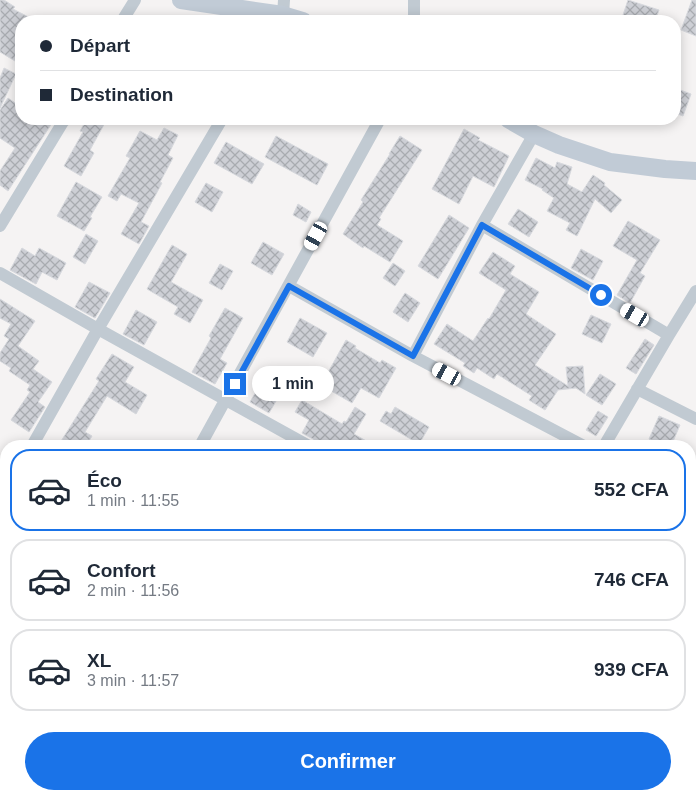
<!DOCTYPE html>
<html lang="fr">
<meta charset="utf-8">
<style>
:root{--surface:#fff;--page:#f6f6f7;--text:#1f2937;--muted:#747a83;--line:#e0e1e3;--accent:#1a73e8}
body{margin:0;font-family:Helvetica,sans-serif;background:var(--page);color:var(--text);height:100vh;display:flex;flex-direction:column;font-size:19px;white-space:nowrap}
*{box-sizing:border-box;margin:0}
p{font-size:16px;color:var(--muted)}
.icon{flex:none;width:28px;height:28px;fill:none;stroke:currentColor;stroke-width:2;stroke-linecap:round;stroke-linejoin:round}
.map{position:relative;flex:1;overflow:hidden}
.details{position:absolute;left:0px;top:440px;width:696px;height:360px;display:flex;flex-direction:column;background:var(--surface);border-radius:20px 20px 0 0;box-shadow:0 2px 12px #0003}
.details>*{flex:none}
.top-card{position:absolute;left:15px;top:15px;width:666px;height:110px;border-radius:20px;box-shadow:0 2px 12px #0003;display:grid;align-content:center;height:110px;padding:0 25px;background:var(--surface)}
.end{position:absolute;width:22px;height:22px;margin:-11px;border:6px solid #1a73e8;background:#fff;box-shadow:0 0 0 2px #fff}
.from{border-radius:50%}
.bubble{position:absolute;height:35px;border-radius:18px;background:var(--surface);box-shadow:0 2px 12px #0003;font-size:16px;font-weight:800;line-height:35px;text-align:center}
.car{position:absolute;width:15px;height:30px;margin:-15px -8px;border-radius:6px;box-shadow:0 0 4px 1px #0007;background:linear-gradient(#fff 24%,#345 0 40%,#fff 0 76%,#345 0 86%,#fff 0)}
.top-card b{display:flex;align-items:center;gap:18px;height:48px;font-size:19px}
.top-card b+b{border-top:1px solid var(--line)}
.top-card i{width:12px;height:12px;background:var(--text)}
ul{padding:9px 0 0;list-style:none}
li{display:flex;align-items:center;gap:15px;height:82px;margin:0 10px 8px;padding:0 15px;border:2px solid var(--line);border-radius:20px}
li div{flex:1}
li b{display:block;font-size:19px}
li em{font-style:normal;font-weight:800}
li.on{border-color:var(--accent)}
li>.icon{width:45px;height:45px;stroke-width:1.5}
.action{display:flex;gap:10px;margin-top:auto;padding:10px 25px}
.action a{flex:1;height:58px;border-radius:30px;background:var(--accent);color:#fff;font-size:20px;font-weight:800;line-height:58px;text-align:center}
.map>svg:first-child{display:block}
</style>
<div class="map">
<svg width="696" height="800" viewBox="0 0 696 800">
<defs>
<pattern id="building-cross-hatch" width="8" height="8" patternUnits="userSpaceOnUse" patternTransform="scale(1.25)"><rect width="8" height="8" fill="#cdcfd5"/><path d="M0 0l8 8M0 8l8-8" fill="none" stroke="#a8abb0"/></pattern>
</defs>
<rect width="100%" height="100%" fill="#f5f3f3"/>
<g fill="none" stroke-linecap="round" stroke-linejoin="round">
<!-- stream -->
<path stroke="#90daee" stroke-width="4" d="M690 707 696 703
M0 798 3 800
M182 800 199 794"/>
</g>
<!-- building -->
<path fill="url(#building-cross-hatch)" stroke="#d7d9de" d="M0 0H4L15 7 13 9 36 21H21V50L15 61 0 52Z
M628 0 659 10 655 21H621Z
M692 0H696V36L681 30Z
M4 68 16 74 0 108V78Z
M675 88 691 94 683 116 675 113Z
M8 98 21 107V119H46L52 123 8 191 0 185V171L15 148 0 138V110Z
M87 119H107L90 150 94 153 81 176 64 166 83 132 80 131Z
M164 128 178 135 168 155 173 158 160 182 162 183 141 222 149 226 139 244 121 234 139 203 121 194 117 201 108 196 130 158 126 156 140 131 157 140Z
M464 129 480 138 478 140 509 156 494 187 473 176 459 204 432 189Z
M276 136 328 164 317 185 265 157Z
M400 136 422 150 379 218 381 219 377 225 403 241 390 262 364 246 363 248 343 234 363 202 361 200 390 154H389Z
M226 142 264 164 252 184 214 163Z
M536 158 555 168 557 162 572 167 567 184 582 192 593 175 605 183 604 185 622 200 611 213 595 199 577 236 566 230 570 223 547 211 554 198 542 190 543 189 525 180Z
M76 182 102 197 90 217 92 218 84 231 57 216Z
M206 183 223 192 212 212 195 202Z
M298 204 311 212 306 222 293 215Z
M518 209 538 222 529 237 508 224Z
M449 215 469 228 438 279 418 266Z
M628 221 660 240 640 273 645 276 630 303 617 295 637 260 613 246Z
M86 234 98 241 85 264 73 257Z
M263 242 284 254 272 275 251 263Z
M172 245 187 254 171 282 203 300 190 323 174 314 178 307 147 289Z
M22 248 35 256 39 248 66 263 57 280 42 272 36 284 10 270Z
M581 249 603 261 593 280 571 268Z
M493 252 515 266 510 274 539 292 526 314 556 334 535 365 568 386 566 367 583 366 585 394 576 388 558 390 545 410 529 400 532 396 497 374 494 379 477 368 474 373 463 366 465 363 434 344 447 324 473 341 488 318 489 319 506 290 479 273Z
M393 263 405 271 395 286 383 278Z
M220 264 233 271 222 290 209 283Z
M89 282 110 293 95 318 75 307Z
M405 293 420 303 408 322 393 312Z
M0 299 35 321 18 346 39 361 33 369 52 382 38 402 45 407 29 432 11 420 30 392 27 390 30 385 9 371 11 368 0 361V353L9 339 4 336 11 324 0 318Z
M225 308 243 318 220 359 227 363 215 384 192 372 211 338 209 336Z
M136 310 157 322 144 345 123 334Z
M591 315 611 324 602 343 582 334Z
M300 318 327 333 313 357 287 342Z
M645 339 654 345 636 374 626 368Z
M346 340 356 346 355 348 380 363 382 360 396 368 379 398 361 388 352 403 321 385Z
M112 354 134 367 125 382 147 395 136 414 107 396 85 432 92 436 86 446H58L99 381 96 379Z
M267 373 286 384 269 413 250 402Z
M600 374 616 384 602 405 586 395Z
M302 400 342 424 344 421 346 422 355 407 366 414 354 434 375 446H317L316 442 313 439 302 433 309 420 295 412Z
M395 407 429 427 419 444 380 421 386 411 391 414Z
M598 411 608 417 596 436 586 430Z
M659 416 680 425 671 446H665L649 439Z"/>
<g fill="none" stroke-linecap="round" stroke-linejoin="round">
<!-- street -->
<path stroke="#c1cad2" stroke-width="12" d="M122 21 135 0
M279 21 283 15 284 0
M414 21V0
M482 225 669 335
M0 226 63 122 66 119
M0 273 98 329 309 446
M289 286 413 356 584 446
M413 356 482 225 534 134
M637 389 696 419
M32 446 98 329 222 119
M200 446 380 119
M604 446 669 335 696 291
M0 503 6 492
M690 588 696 576
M0 603 6 606
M531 794 532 800"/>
<!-- secondary -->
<path stroke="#c1cbd6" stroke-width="18" d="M181 0 283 15 303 21
M508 119 534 134 559 145 610 162 665 169 696 171"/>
</g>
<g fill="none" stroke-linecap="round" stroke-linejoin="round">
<!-- route -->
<path stroke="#1a73e8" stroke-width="6" d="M235 384 289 286 413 356 482 225 601 295"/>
</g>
</svg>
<i class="end from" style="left:601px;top:295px"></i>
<i class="end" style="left:235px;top:384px"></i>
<div class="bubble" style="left:252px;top:366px;width:82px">1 min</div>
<i class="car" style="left:316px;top:236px;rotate:209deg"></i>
<i class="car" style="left:635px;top:315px;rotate:300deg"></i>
<i class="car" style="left:447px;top:374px;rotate:298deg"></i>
<div class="top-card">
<b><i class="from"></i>Départ</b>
<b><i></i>Destination</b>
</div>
<section class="details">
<ul>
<li class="on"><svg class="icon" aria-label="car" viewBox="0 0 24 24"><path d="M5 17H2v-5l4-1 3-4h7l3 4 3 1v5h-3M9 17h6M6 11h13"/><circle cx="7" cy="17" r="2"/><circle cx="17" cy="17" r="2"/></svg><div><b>Éco</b><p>1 min · 11:55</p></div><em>552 CFA</em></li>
<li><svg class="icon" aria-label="car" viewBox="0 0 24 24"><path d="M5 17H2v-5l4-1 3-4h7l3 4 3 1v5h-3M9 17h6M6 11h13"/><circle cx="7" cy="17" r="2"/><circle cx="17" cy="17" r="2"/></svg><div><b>Confort</b><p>2 min · 11:56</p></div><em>746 CFA</em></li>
<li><svg class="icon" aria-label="car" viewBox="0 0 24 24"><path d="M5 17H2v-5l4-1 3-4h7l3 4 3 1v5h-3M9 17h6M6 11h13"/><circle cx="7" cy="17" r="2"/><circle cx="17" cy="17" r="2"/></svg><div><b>XL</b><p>3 min · 11:57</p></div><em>939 CFA</em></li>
</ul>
<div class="action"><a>Confirmer</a></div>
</section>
</div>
